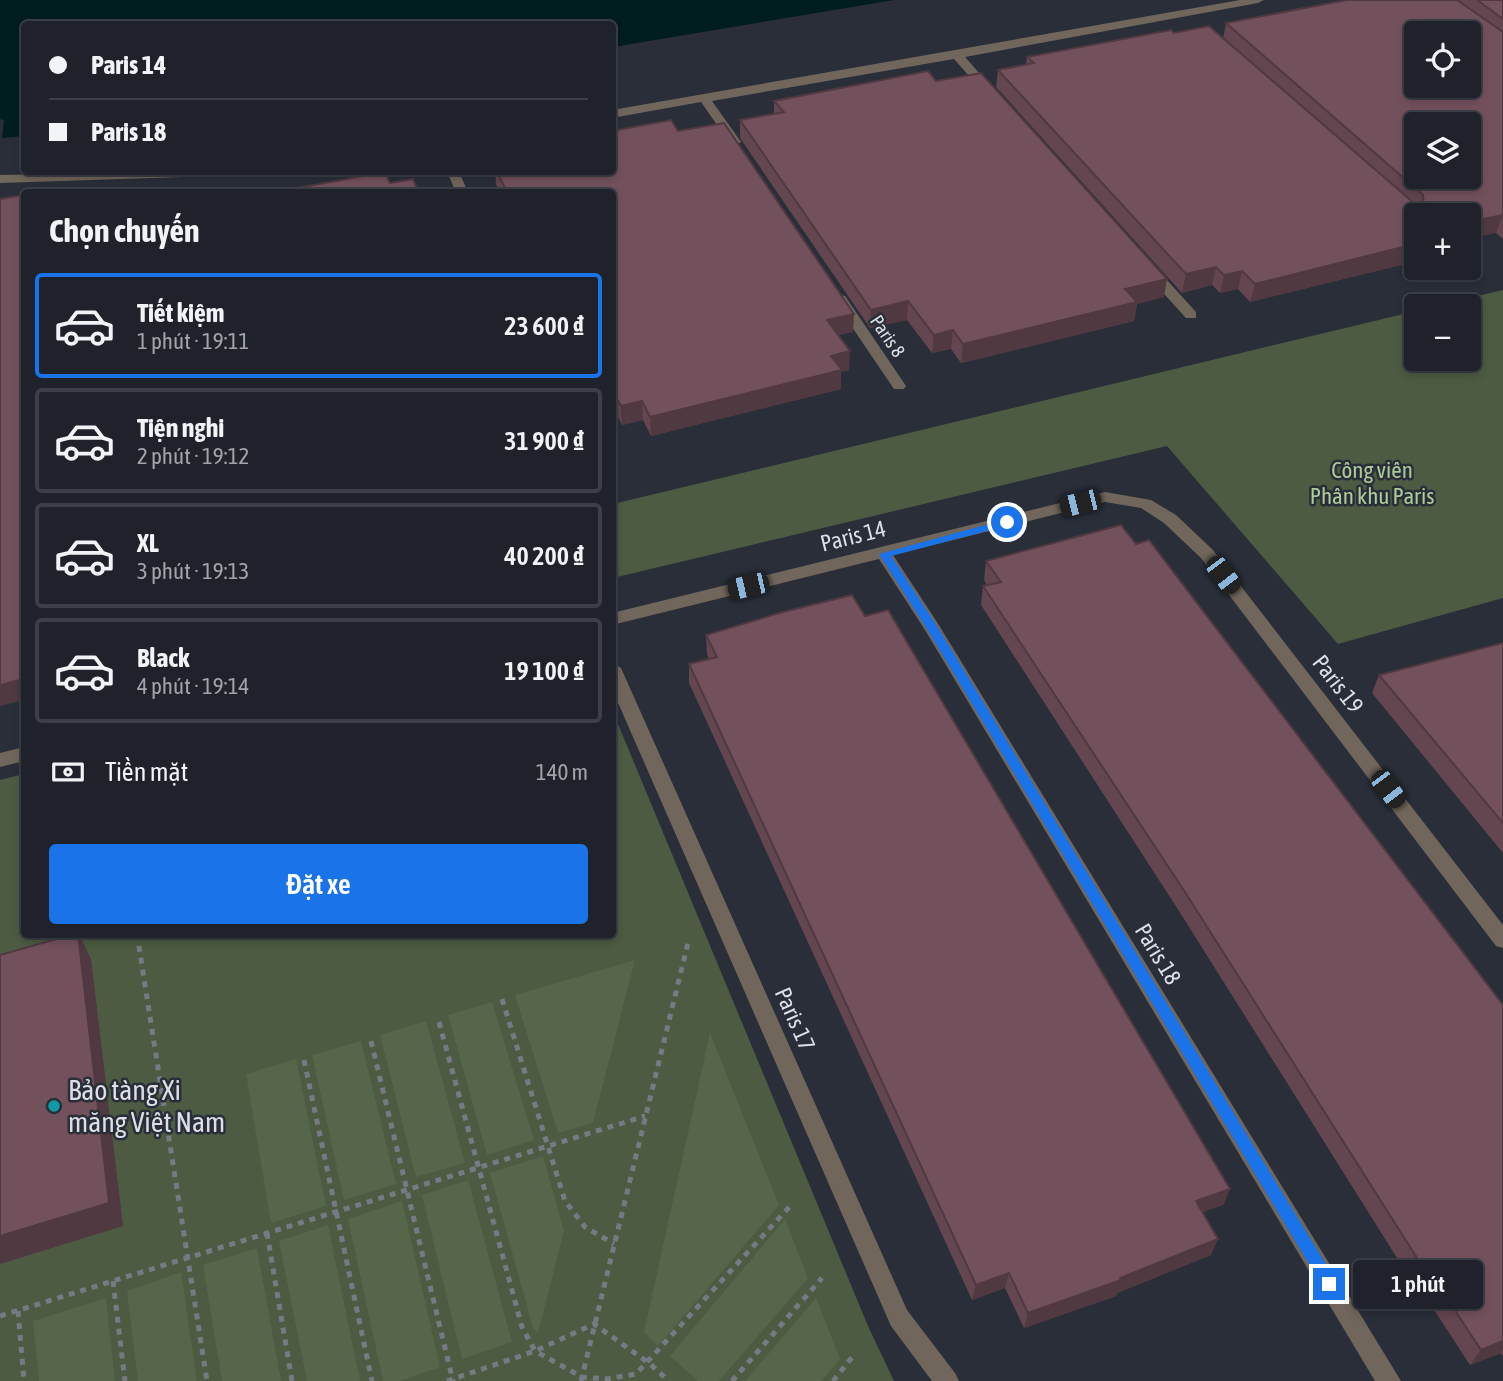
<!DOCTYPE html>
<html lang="vi">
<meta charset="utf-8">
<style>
:root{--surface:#1f222b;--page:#272a33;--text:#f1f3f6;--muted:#a1a4a9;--line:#3c3f47;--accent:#1a73e8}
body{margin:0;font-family:"Asap Condensed",sans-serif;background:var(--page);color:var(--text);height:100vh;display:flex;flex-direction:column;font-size:26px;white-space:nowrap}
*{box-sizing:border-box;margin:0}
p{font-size:23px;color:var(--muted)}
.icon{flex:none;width:38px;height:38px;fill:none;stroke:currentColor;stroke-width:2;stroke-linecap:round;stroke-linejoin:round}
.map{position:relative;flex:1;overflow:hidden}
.sheet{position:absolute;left:21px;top:189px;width:595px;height:749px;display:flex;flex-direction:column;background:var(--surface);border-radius:7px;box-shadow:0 4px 10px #0003,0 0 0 2px var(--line)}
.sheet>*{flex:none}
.top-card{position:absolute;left:21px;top:21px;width:595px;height:154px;border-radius:7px;box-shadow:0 4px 10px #0003,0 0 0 2px var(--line);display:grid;align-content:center;height:154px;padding:0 28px;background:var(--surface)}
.tools{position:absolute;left:1404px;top:21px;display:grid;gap:14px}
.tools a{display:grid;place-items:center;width:77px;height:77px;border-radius:7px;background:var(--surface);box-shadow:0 4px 10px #0003,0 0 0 2px var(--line);font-size:35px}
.end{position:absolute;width:32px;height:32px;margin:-16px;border:9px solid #1a73e8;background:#fff;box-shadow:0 0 0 4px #fff}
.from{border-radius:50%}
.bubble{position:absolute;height:49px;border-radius:7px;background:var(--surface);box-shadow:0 4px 10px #0003,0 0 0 2px var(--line);font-size:23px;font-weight:600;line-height:49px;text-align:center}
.car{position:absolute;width:21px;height:42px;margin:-21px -10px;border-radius:9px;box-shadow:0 0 5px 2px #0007;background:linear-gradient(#222 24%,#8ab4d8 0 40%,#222 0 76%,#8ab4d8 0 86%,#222 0)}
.top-card b{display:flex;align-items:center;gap:24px;height:66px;font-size:26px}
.top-card b+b{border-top:2px solid var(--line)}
.top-card i{width:18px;height:18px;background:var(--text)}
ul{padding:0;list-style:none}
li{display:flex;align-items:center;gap:21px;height:105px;margin:0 14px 10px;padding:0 14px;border:4px solid var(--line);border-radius:7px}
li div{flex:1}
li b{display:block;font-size:26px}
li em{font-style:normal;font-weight:600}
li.current{border-color:var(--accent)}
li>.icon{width:63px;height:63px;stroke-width:1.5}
h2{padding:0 28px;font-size:32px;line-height:84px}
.pay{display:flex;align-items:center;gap:18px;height:77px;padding:0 28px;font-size:26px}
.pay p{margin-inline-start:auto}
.button{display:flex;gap:14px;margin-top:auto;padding:14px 28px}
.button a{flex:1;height:80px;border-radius:7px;background:var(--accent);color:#fff;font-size:28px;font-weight:600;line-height:80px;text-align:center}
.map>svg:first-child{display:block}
</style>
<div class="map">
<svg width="1503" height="1381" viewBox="0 0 1503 1381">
<rect width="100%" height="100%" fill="#292e39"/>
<!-- green -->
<path fill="#4c5b42" d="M1503 290V598L1338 644 1167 446 613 578V504L1416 311V359H1468V306H1435Z
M613 712 868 1326 894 1381H0V780L24 774V934H612Z"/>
<!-- forest -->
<path fill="#56664a" d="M635 960 593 1123 558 1133 515 995Z
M492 1002 534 1140 487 1155 448 1015Z
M426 1021 465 1163 416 1177 380 1035Z
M710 1033 779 1205 658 1346 644 1332Z
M361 1041 396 1184 344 1200 312 1055Z
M296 1059 326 1206 271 1223 246 1074Z
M543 1156 564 1231 538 1333 533 1328 490 1173Z
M468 1180 512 1342 462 1359 422 1195Z
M402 1201 440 1367 400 1381H383L348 1219Z
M785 1219 808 1278 719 1381H698L670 1356Z
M328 1225 360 1381H307L279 1241Z
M257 1248 281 1381H222L203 1265Z
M181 1272 197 1381H138L127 1291Z
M106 1298 115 1381H39L33 1321Z
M816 1298 840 1359 821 1381H745Z"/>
<!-- water -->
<path fill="#001d1f" d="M0 0H894L613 47 612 24H24V136L2 138 4 120 0 119Z"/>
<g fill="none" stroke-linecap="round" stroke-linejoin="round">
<!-- path -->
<path stroke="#767a83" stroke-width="5" stroke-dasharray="6 6" stroke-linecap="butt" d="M137 934 207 1381
M502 999 565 1201 585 1227 614 1244
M439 1022 522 1327 535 1351 582 1377 607 1379 636 1374 793 1203
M371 1041 453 1381
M304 1060 372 1381
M267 1233 292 1381
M113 1281 125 1381
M18 1311 24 1381
M0 1316 645 1116
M447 1381 535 1351 594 1324 649 1363 669 1381
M581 1381 688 943
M732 1381 822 1278
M833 1381 854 1355"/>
<!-- lane -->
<path fill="#71665b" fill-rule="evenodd" d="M1240 0H1264L1258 3 965 57 996 92 990 96 986 95 954 59 712 101 741 142 735 146 731 145 701 102 612 118V110Z
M157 172H220L214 176 0 183V175Z
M447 172H459L468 192H456Z
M1151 267 1156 268 1196 312V318H1186L1146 274 1144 271Z
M840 295 845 296 904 383 906 386 904 389H894L833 299Z
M1105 492 1151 500 1176 515 1213 550 1503 925V948L1496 946 1201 558 1164 523 1141 508 1105 502 893 555 937 622 1401 1381H1375L925 630 879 559 612 625V613Z
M612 662 621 668 907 1310 955 1373 959 1381H932L891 1326 612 689Z
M24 747V761L0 767V753Z"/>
</g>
<!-- wall -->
<path fill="#63464f" d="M1347 0H1503V239L1496 233 1416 215V251L1412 252 1409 263 1250 302 1238 289 1220 293 1212 285 1182 293 996 87 998 70 1026 65 1027 57 1174 33 1223 39 1226 23Z
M936 81 1164 297 1137 304 1134 321 961 363 951 349 932 353 907 320 870 328 740 138V120L774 114V101Z
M678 131 854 314 853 332 838 335 849 370 841 372V389L651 436 643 420 622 425 612 406V192H500L496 184 495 172H612Z
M986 561 1503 1005V1356L1501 1353 1470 1365 1412 1276 1409 1277 1179 911 981 605 983 586 987 585 984 580Z
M706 635 1230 1189 1223 1205 1202 1212 1211 1255 1117 1293 1116 1296 1024 1328 1005 1288 972 1300 689 683V664L709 659 707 654Z
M1503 643V853L1372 693 1379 675Z"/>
<!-- shaded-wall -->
<path fill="#503940" d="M1503 215 1496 233 1468 239V222Z
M1416 234V251L1412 252 1409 263 1250 302 1255 284Z
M1216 267 1212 285 1182 293 1186 274Z
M1242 271 1238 289 1220 293 1224 275Z
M1167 279 1164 297 1137 304 1134 321 961 363 963 344 1125 289Z
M908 301 907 320 870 328 871 310Z
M854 314 853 332 826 338 827 320Z
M953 330 951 349 932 353 934 335Z
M850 351 849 370 841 372V389L651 436 650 417 831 356Z
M642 401 643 420 622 425 621 406Z
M24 679V700L0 706V685Z
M79 934 91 959 123 1226 0 1264V1236Z
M219 934H240L221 940Z
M1230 1189 1223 1205 1189 1217 1196 1201Z
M1218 1239 1211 1255 1117 1293 1116 1296 1024 1328 1028 1313 1120 1278Z
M1422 1260 1412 1276 1409 1277 1419 1261Z
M1009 1273 1005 1288 972 1300 976 1285Z
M1503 1341V1350L1501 1353 1470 1365 1481 1350Z"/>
<!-- building -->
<path fill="#73515c" stroke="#503940" stroke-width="2" fill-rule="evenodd" d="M1347 0H1457L1503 32V215L1468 222V215H1416V234L1405 236 1415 244 1255 284 1242 271 1224 275 1216 267 1186 274 998 70 1034 63 1027 57 1171 30 1174 33 1209 26 1422 210 1424 208 1423 195 1226 23ZM1416 33H1468V86H1416ZM1416 124H1468V177H1416Z
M1477 0H1503V19Z
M928 71 936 81 981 73 1167 279 1125 289 1137 302 963 344 953 330 934 335 908 301 871 310 740 120 784 112 774 101Z
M671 120 678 131 724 123 854 314 827 320 850 351 831 356 842 370 650 417 642 401 621 406 612 390V192H507L497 172H612V131Z
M385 172 390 183 413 179 418 192H275Z
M53 190 55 192H37Z
M24 195V679L0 685V199Z
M1121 525 1136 544 1149 540 1503 1005V1341L1481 1350 1422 1260 1419 1261 1185 892 983 586 1001 582 986 561Z
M852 595 865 616 888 610 1230 1189 1196 1201 1218 1239 1120 1278 1121 1280 1028 1313 1009 1273 976 1285 689 664 717 657 706 635 783 612Z
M1503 643V823L1379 675Z
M74 934H78L109 1203 0 1236V955Z"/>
<!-- route -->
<path fill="#1a73e8" d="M1007 519 1012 522 1010 525 891 556 935 623 1335 1279 1337 1284 1335 1289 1329 1291 1324 1289 927 629 879 554Z"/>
<!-- markers -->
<circle fill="#0f9aa8" stroke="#292e39" stroke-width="2.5" cx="54" cy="1106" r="7"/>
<g text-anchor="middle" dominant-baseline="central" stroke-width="5" stroke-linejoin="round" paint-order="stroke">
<!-- far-street labels -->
<g font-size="19" fill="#dcdfe6" stroke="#292e39">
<text transform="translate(888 336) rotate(56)">Paris 8</text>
</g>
<!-- park labels -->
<g font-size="23" fill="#accb97" stroke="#292e39">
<text x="1372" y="470">Công viên<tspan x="1372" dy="26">Phân khu Paris</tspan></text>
</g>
<!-- street labels -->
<g font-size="23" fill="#dcdfe6" stroke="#292e39">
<text transform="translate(853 536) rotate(-14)">Paris 14</text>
<text transform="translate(1338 684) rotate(52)">Paris 19</text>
<text transform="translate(1158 954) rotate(59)">Paris 18</text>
<text transform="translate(795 1019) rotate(66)">Paris 17</text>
</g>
<!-- near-poi labels -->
<g font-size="28" fill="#dcdfe6" stroke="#292e39" text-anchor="start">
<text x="68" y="1090">Bảo tàng Xi<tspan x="68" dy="32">măng Việt Nam</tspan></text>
</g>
</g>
</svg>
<div class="tools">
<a><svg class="icon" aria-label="locate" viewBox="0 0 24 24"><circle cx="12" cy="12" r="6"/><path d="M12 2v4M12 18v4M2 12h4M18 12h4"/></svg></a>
<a><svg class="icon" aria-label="layers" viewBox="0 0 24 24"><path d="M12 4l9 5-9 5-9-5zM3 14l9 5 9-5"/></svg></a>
<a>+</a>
<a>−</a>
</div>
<i class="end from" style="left:1007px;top:522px"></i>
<i class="end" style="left:1329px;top:1284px"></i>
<div class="bubble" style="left:1353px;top:1260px;width:130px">1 phút</div>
<i class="car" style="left:1080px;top:503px;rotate:256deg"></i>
<i class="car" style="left:1223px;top:575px;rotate:143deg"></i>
<i class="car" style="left:748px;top:586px;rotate:257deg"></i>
<i class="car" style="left:1388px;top:789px;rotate:143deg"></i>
<div class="top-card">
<b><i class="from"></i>Paris 14</b>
<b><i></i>Paris 18</b>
</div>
<section class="sheet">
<h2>Chọn chuyến</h2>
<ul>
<li class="current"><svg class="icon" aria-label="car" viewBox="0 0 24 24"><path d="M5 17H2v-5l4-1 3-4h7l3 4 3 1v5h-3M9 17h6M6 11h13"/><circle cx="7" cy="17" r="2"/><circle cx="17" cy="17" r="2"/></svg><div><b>Tiết kiệm</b><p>1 phút · 19:11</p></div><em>23 600 ₫</em></li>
<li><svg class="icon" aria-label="car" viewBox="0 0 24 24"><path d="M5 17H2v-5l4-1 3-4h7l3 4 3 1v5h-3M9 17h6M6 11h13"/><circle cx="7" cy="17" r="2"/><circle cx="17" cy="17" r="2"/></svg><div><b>Tiện nghi</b><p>2 phút · 19:12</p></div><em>31 900 ₫</em></li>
<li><svg class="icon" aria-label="car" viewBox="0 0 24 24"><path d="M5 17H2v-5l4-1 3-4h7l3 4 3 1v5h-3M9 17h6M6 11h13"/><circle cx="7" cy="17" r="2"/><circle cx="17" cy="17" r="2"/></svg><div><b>XL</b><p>3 phút · 19:13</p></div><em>40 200 ₫</em></li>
<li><svg class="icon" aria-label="car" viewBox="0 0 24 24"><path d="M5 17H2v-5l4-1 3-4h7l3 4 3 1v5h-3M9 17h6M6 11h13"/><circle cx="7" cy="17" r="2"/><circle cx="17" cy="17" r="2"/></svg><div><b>Black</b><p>4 phút · 19:14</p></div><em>19 100 ₫</em></li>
</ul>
<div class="pay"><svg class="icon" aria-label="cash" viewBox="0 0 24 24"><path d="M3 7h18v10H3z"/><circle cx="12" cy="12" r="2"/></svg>Tiền mặt<p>140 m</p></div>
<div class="button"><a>Đặt xe</a></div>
</section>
</div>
